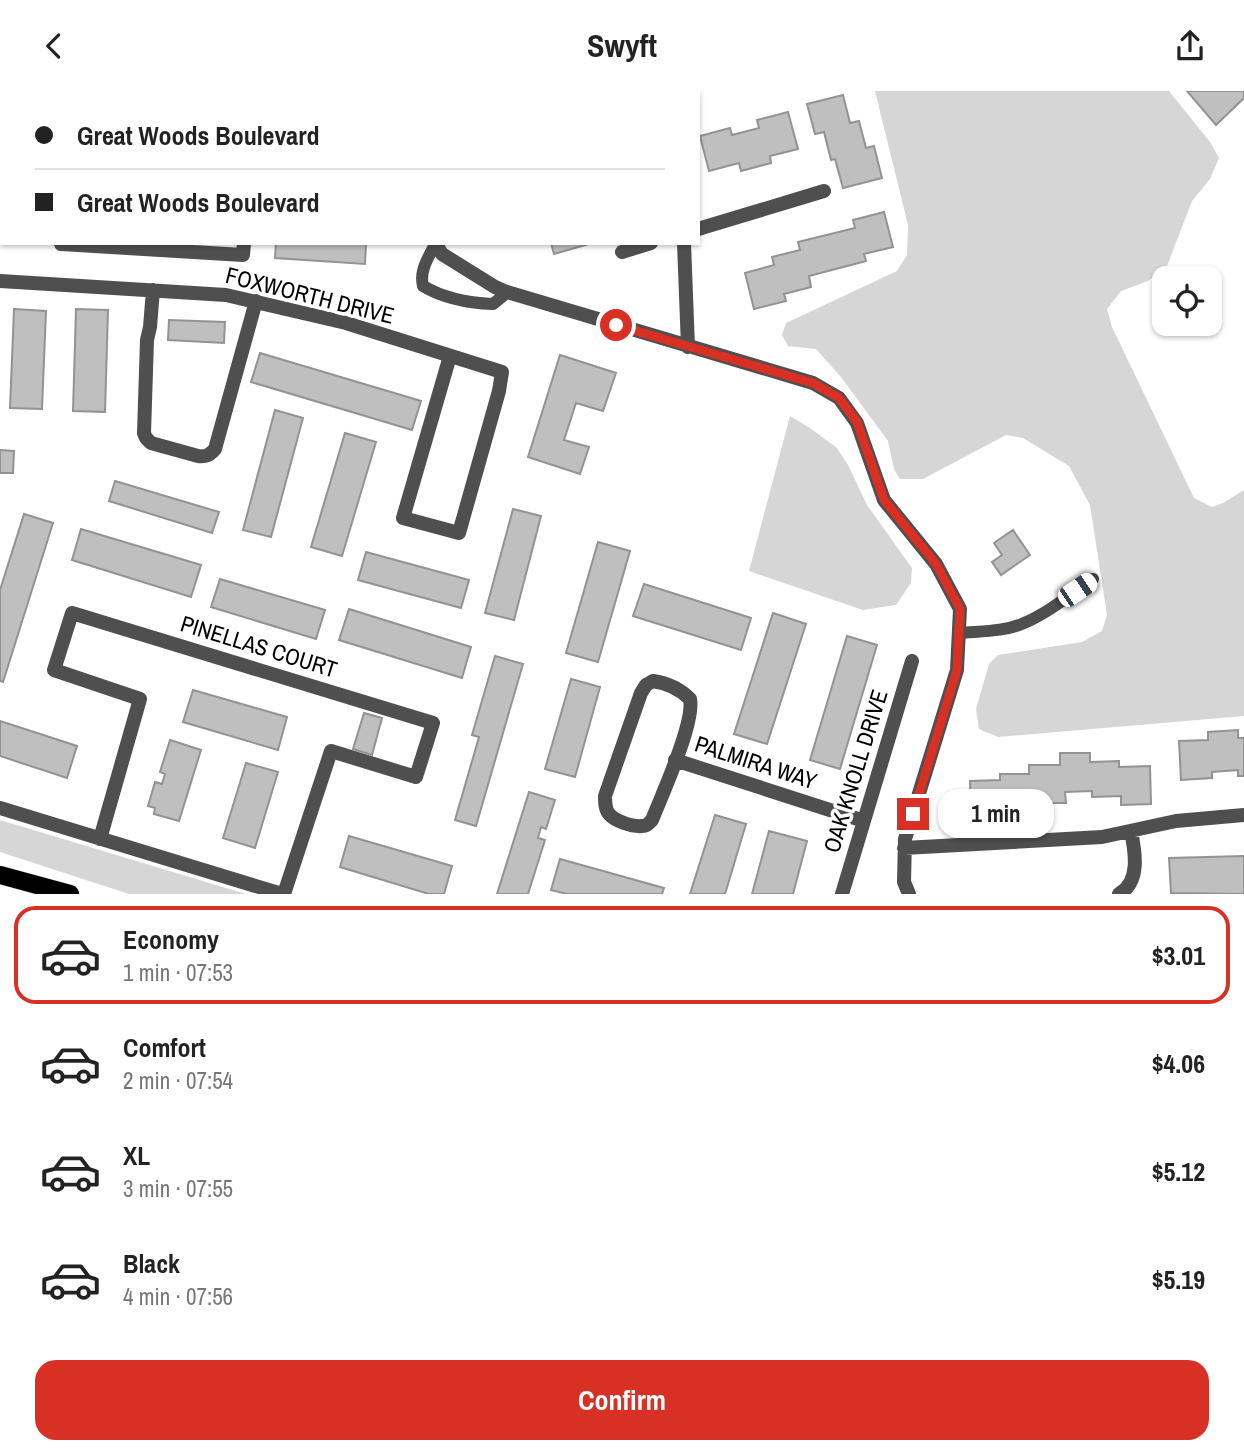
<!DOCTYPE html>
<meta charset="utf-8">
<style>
:root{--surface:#fff;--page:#f2f2f2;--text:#222;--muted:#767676;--line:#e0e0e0;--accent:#d93025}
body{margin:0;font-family:"Archivo Narrow",sans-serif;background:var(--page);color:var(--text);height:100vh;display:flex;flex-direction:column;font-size:26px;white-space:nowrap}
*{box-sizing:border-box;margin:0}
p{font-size:23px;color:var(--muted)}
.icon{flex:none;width:38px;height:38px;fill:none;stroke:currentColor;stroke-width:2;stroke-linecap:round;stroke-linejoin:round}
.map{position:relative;height:803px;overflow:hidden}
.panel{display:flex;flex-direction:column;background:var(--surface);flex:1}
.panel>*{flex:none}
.banner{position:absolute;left:0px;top:0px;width:700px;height:154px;box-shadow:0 2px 5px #0004;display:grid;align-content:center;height:154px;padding:0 35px;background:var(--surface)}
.tools{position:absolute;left:1152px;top:175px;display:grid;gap:14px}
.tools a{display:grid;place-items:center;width:70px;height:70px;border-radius:14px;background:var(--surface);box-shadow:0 2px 5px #0004;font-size:35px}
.end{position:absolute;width:32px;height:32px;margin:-16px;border:9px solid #d93025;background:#fff;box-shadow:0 0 0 4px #fff}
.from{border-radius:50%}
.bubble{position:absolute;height:49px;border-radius:21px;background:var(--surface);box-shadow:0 2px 5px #0004;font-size:23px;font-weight:700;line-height:49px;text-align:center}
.car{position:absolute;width:21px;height:42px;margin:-21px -10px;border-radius:9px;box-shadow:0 0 5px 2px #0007;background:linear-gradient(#fff 24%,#345 0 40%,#fff 0 76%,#345 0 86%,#fff 0)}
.banner b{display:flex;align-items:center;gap:24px;height:66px;font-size:26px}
.banner b+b{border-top:2px solid var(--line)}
.banner i{width:18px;height:18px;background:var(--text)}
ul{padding:12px 0 0;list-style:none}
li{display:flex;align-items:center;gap:21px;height:98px;margin:0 14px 10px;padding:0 21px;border:4px solid transparent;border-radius:21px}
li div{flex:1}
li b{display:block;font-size:26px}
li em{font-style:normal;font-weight:700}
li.selected{border-color:var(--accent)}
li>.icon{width:63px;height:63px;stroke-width:1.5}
.cta{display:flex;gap:14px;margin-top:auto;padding:14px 35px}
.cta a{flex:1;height:80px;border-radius:21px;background:var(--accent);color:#fff;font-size:28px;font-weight:700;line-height:80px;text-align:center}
header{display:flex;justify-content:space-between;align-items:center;height:91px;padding:0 35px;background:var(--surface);font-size:32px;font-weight:700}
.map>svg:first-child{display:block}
</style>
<header><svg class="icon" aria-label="back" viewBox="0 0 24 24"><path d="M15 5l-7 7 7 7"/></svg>Swyft<svg class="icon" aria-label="share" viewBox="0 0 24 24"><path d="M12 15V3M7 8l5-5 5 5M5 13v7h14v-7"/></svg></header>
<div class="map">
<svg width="1244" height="803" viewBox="0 0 1244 803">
<rect width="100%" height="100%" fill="#fff"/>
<!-- green -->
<path fill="#d6d6d6" d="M875 0H1169L1210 51 1219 67 1210 88 1192 110 1167 175 1148 190 1121 200 1107 218 1112 236 1194 407 1212 416 1223 412 1244 399V625L998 646 979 638 976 618 989 573 998 564 1082 551 1102 540 1107 524 1090 414 1069 375 1023 347 1006 344 923 388H900L894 378 888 350 841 286 816 258 788 255 782 244 786 232 897 180 907 164 908 134Z
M790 325 810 337 837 357 848 374 867 414 912 477 911 492 896 514 863 519 749 480Z
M0 729 246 803H129L0 761Z"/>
<!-- building -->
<path fill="#bfbfbf" stroke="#939393" stroke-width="2" d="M0 0H46V2H2V9H0Z
M303 0H357L356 2H303Z
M465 0H588V2H466Z
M1187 0H1244V7L1216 34Z
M843 4 850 32 859 30 866 57 874 55 882 87 843 97 835 68 831 69 824 41 815 43 807 13Z
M788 21 798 58 770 65 771 72 741 80 739 72 709 80 700 45 730 37 732 44 759 37 757 29Z
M884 121 893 156 864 163 866 170 809 185 811 196 784 203 786 210 754 218 745 182 774 174 772 166 800 159 798 151 855 137 853 129Z
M276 152H366L365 173 275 167Z
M551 152H589V153L554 163Z
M14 218 46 220 42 318 10 317Z
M76 218 108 219 105 321 73 320Z
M169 229 225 231 224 252 168 249Z
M260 262 421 310 412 339 251 291Z
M560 264 616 282 603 320 576 312 564 349 589 356 580 383 528 366Z
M275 319 303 327 271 446 243 439Z
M345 342 376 351 342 465 311 456Z
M0 359 14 360 13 382H0Z
M115 390 219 421 212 442 109 410Z
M513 418 541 425 514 529 485 522Z
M24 423 53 432 3 591 0 590V499Z
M81 438 201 474 191 506 72 469Z
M1013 439 1030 464 1001 484 992 471 1002 464 994 452Z
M598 451 630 460 598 571 566 562Z
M366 461 469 489 461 517 358 489Z
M220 488 325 519 316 548 211 516Z
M644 493 751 527 741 559 633 525Z
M349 518 471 556 462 587 339 549Z
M773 522 806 533 767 653 734 643Z
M847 545 877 554 840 678 810 669Z
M495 565 523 573 476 735 455 729 479 646 472 644Z
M571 588 600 596 575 686 545 678Z
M193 599 287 626 278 659 183 631Z
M364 622 382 627 372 664 353 658Z
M0 630 77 655 67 687 0 665Z
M1238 639V647H1244V685H1238V679L1212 681V687L1181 689 1179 650 1208 649V641Z
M170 649 201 659 179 730 154 723 155 717 148 715 155 691 162 693 165 683 160 681Z
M1060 662H1090V671L1119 670V676L1150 675 1151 713 1121 714V705L1092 706V700L1065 701 1066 712H1034L1035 722 1004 723V730L971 731 970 690 1000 689V683H1029V674H1060Z
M246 672 278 681 255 757 223 747Z
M529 701 555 709 546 738 541 736 538 747 545 749 528 803H497Z
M715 724 746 733 725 803H690Z
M769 740 807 750 793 803H752Z
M349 745 452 775 444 803H429L340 776Z
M1244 765V803L1171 802 1169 767Z
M560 768 664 797 662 803H567L551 799Z"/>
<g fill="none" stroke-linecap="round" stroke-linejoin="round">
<defs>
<path id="primary" d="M0 784 70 803"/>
</defs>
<!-- primary casing -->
<use href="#primary" stroke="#dbdbdb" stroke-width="19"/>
<!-- service -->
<path stroke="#4f4f4f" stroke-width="12" d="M435 153C429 166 419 179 423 195 443 207 470 212 493 213L508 201
M959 542C980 540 1004 541 1024 532 1048 522 1071 503 1093 488"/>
<!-- minor -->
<path stroke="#4f4f4f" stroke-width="14" d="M250 2V0
M421 2V0
M698 138 824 100
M435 152 442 163 495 196 504 200 813 292 839 307 857 332 884 409 936 473 960 518 957 579 905 748 904 791 909 803
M684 152 688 256
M61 153 243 164 244 152
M622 161 651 152
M0 190 226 204 346 232 502 281 499 300 459 442 403 427 450 265
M153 199 150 236 147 249 144 342 146 347 151 352 198 365C206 366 210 364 215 358L256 210
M653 590C667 592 679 597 690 608 695 631 662 704 652 729 648 733 647 735 642 735 632 736 615 730 609 723 605 718 605 711 605 705L641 602 646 594Z
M675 669 864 730
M0 717 282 803
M100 748 140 608 54 579 72 522 433 632 416 686 331 660 284 803
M904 757 1102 746 1176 730 1244 724
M842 803 912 570
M1119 803C1141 791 1135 760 1131 740"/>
<!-- primary -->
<use href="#primary" stroke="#000" stroke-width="18"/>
</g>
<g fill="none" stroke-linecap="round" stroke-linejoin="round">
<!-- route -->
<path stroke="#d93025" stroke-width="9" d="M616 234 813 292 839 307 857 331 884 409 936 473 960 518 957 579 913 723"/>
</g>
<g text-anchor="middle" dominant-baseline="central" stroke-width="7" stroke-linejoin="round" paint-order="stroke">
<!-- street labels -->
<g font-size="23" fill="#000" stroke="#fff">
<text transform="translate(310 204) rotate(14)">FOXWORTH DRIVE</text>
<text transform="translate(259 555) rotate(17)">PINELLAS COURT</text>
<text transform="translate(756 671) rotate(18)">PALMIRA WAY</text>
<text transform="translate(855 680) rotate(-73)">OAK KNOLL DRIVE</text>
</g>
</g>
</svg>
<div class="tools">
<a><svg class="icon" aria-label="locate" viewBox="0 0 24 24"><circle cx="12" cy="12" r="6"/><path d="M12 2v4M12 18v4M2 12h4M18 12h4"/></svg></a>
</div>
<i class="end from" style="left:616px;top:234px"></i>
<i class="end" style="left:913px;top:723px"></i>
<div class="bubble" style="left:938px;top:698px;width:116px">1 min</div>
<i class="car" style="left:1077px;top:499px;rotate:56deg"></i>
<div class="banner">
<b><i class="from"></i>Great Woods Boulevard</b>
<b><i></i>Great Woods Boulevard</b>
</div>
</div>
<section class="panel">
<ul>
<li class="selected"><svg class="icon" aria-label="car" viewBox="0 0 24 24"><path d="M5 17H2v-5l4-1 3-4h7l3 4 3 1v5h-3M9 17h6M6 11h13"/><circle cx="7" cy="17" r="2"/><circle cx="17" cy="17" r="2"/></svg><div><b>Economy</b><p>1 min · 07:53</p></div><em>$3.01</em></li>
<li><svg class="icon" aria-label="car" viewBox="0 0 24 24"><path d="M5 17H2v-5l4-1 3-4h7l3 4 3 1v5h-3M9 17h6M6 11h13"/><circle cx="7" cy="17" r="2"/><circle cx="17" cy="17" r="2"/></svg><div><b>Comfort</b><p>2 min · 07:54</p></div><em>$4.06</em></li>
<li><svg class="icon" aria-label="car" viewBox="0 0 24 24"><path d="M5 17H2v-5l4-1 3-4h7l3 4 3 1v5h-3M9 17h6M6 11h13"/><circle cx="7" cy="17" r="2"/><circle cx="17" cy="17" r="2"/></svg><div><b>XL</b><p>3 min · 07:55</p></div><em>$5.12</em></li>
<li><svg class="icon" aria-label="car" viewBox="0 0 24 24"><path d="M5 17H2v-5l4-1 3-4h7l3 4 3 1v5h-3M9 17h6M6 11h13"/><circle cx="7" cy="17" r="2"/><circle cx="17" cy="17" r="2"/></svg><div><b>Black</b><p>4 min · 07:56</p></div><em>$5.19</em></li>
</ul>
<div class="cta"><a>Confirm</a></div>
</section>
